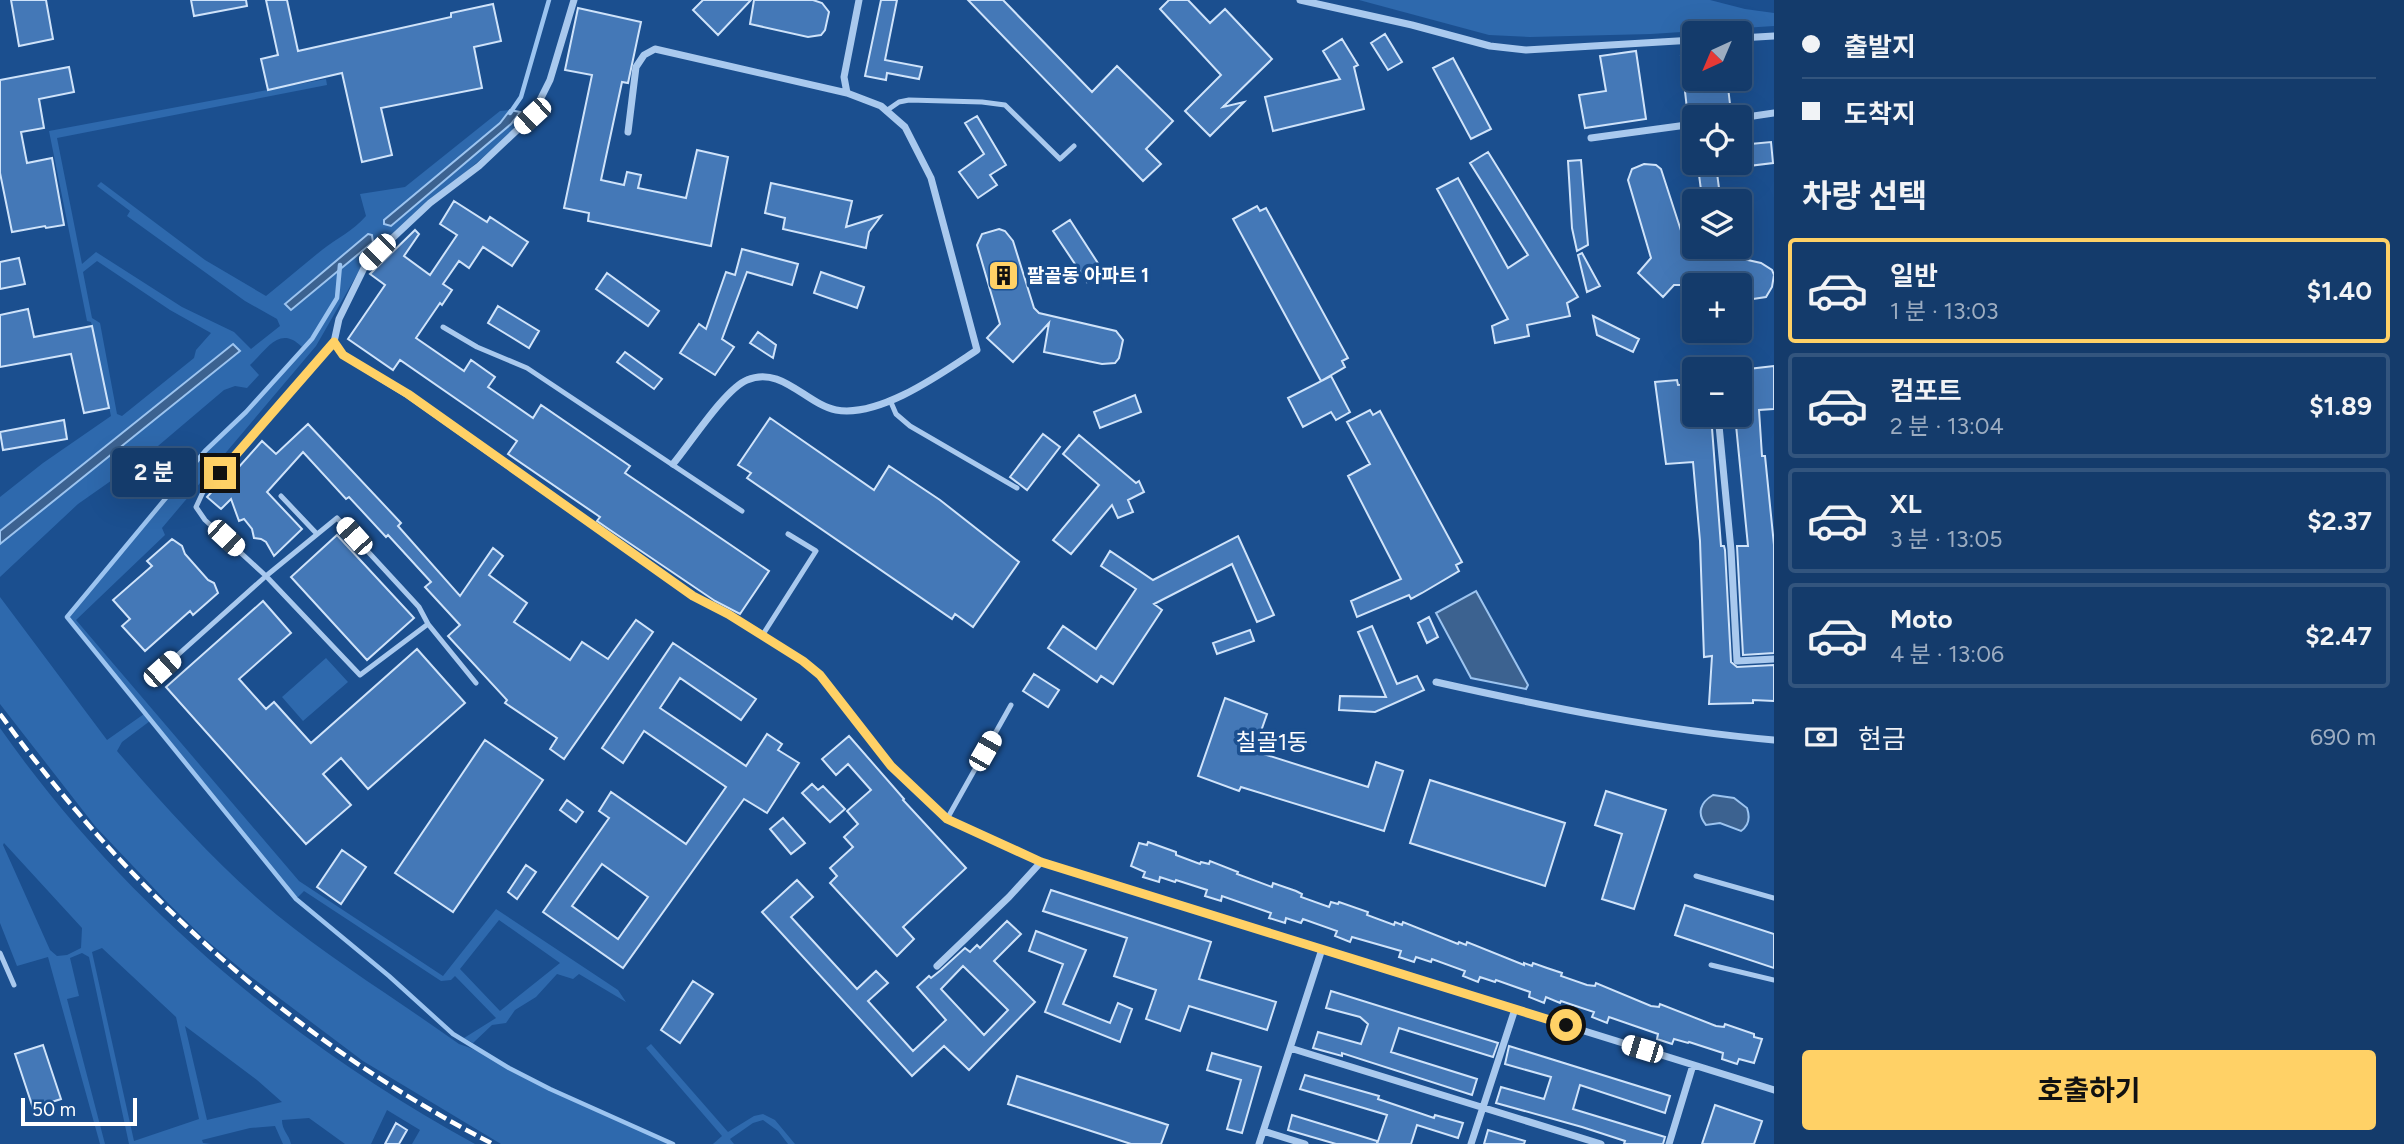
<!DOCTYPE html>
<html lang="ko">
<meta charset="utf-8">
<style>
:root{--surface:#143b6b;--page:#1d4271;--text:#f1f3f6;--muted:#9dadc1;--line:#33557e;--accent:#ffd166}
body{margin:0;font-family:Figtree,"Noto Sans KR",sans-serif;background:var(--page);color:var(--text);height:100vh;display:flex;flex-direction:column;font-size:26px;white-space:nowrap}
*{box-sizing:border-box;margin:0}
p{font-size:23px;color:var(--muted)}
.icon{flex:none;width:38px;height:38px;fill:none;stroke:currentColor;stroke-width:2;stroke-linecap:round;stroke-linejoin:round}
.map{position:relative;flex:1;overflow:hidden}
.panel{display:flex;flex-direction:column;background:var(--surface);width:630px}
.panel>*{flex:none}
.banner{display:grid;align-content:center;height:154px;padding:0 28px;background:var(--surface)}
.needle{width:46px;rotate:224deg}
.buttons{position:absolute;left:1682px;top:21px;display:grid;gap:14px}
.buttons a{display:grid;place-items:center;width:70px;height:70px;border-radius:7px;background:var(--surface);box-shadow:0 7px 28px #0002,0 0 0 2px var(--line);font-size:35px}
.scale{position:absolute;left:21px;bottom:18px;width:116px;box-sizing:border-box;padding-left:7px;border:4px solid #fff;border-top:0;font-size:19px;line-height:24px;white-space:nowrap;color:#fff;-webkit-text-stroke:5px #1b4f8f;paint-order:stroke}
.end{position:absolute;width:32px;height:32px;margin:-16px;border:9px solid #ffd166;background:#111;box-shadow:0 0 0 4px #111}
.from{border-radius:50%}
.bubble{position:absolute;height:49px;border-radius:7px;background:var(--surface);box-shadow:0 7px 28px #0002,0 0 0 2px var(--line);font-size:23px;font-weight:700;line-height:49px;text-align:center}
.car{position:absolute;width:21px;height:42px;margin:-21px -10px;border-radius:9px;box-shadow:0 0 5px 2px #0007;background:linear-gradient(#fff 24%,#345 0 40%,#fff 0 76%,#345 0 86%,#fff 0)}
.banner b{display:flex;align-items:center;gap:24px;height:66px;font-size:26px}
.banner b+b{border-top:2px solid var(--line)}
.banner i{width:18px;height:18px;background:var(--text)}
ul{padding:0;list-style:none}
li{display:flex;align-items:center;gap:21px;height:105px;margin:0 14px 10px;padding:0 14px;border:4px solid var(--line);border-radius:7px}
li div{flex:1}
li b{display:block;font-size:26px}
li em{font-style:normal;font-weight:700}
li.active{border-color:var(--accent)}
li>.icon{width:63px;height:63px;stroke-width:1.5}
h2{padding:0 28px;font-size:32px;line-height:84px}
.pay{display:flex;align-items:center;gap:18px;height:77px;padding:0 28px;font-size:26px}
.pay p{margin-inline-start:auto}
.action{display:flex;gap:14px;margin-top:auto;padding:14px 28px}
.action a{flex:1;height:80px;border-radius:7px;background:var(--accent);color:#111;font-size:28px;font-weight:700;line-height:80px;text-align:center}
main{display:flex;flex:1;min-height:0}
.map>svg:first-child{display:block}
</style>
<main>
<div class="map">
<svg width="1774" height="1144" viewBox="0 0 1774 1144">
<rect width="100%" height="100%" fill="#1b4f8f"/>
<!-- green -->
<path fill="#2e69ad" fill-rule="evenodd" d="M1359 0H1710L1745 9 1774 13V26L1651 34 1530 37 1489 35Z
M326 79 327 85 57 138 82 264 96 252 182 307 234 332 251 349 280 326 277 319 245 301 127 216 130 211 97 186 101 182 205 260 266 296C285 281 303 265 322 250 337 238 353 231 366 216L360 194 405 187 500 111 510 110 500 123 511 124 520 112 526 115 518 127 367 257 316 346 162 528 165 535 76 620 299 881 443 976 496 909 618 990 626 1002 579 974 573 979 557 974 536 997 515 1010 506 1023 492 1025 473 1043 464 1038 496 1018 455 976 451 980 441 981 304 891 297 898 68 617 206 452 247 413 313 340 338 299 341 269 373 242 372 235 368 234 285 303 291 310 338 271 336 298 311 339 302 347C280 325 268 348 250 365L259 375 247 388 235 386 224 390 145 457 78 504 0 577V544L239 351 233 344 0 531V497L43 463 111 416 91 322 87 321 49 131ZM97 261 170 310 211 333 196 350 194 358 122 416 117 414 100 323 92 318 83 272ZM499 920 560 963 500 1011 460 969Z
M0 597 107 740 144 714 150 721 122 742 117 751C167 809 218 866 277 915 335 962 399 1001 459 1044 490 1054 518 1074 547 1088 588 1109 630 1125 672 1144H501L363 1061 246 973 206 940 168 903 95 826 0 704Z
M326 658 348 682 303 721 282 697Z
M0 728C121 901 290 1043 475 1144H412L420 1130 387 1110 371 1144H345L309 1118 282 1120C282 1131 289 1134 291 1144H283L275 1126 250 1128 202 1140 203 1143 211 1144H129L89 957 82 953 70 958 79 996 67 999 105 1144H100L48 957 17 966 0 923ZM4 843 82 928 81 948 67 955 57 956 50 950 3 845ZM102 948 176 1017 199 1119 134 1141 92 952ZM185 1026 257 1080 282 1102 207 1120Z
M651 1044 728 1132 754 1116 763 1114 775 1120 795 1144H788L778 1131 763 1120 753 1123 730 1139 734 1144H713L722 1136 646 1048Z"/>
<!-- water -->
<path fill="#3c6290" stroke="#9cc4f0" stroke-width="2" d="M510 110 520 112 511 124 391 226 384 224V220L500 123Z
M368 234 372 235 373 242 291 310 285 304Z
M233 344 240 351 0 544V531Z
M1476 591 1528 685 1526 689 1471 678 1436 613Z
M1713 795 1734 798 1747 808C1750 817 1750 825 1741 831L1720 823 1706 825C1696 813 1701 802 1713 795Z"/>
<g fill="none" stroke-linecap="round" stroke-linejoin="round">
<!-- stream -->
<path stroke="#9cc4f0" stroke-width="4.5" d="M510 113 521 97 549 0
M340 265 337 298 312 339 246 412 205 451 67 617 296 899 389 976 453 1034 509 1068 550 1089 673 1144"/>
</g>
<!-- building -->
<path fill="#4478b7" stroke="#cfe3fa" stroke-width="2" fill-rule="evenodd" d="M11 0H46L53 39 19 46Z
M191 0H246L247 6 194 16Z
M266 0H287L298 51 451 17V13L493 4 501 41 474 47 482 88 381 108 392 155 362 162 342 73 268 90 261 59 278 55Z
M703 0H751L718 35 693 10Z
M754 0H813L822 3 829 12 825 30 821 35 808 37 750 24Z
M881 0H897L885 60 922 67 919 79 887 73 886 80 865 76Z
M968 0H1003L1092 92 1117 66 1173 121 1146 149 1161 164 1143 181Z
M1169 0H1188L1210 23 1225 9 1272 59 1223 107 1244 102 1210 136 1185 111 1221 75 1160 9Z
M578 8 641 22 628 83 622 82 601 180 624 185 627 172 641 175 638 188 686 198 697 150 728 157 711 246 588 221 589 213 564 208 592 75 565 70Z
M1385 34 1402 62 1388 70 1371 43Z
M1342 39 1358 65 1354 67 1364 109 1273 131 1265 97 1340 79 1323 51Z
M1636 51 1646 119 1585 128 1579 95 1606 91 1600 56Z
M1694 55V79H1727L1730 104 1687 109 1681 56Z
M1453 58 1491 129 1471 139 1433 68Z
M69 67 74 92 39 99 44 128 21 132 27 163 52 158 64 225 46 228 45 226 12 232 0 173V80Z
M977 116 1006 165 990 175 997 185 978 198 959 172 984 154 965 123Z
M1771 142 1773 163 1740 167V145Z
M1488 152 1578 297 1567 303 1570 316 1527 325 1529 336 1495 343 1492 326 1508 319 1437 189 1458 178 1508 268 1528 255 1470 163Z
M1581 160 1588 245 1577 251 1572 228 1568 161Z
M1644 164 1656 165 1661 169 1685 243 1690 247 1761 263 1772 270 1774 275 1772 287 1766 297 1753 299 1740 296V285H1674L1663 297 1638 273 1651 258 1628 180 1632 169Z
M1717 173 1719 188 1701 190 1699 175Z
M771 183 852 201 846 227 881 216 869 232 866 248 783 229 785 218 765 213Z
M454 201 487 222 490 217 528 242 512 266 483 247 469 268 459 261 443 284 452 290 442 305 440 303 416 338 464 371 471 360 495 377 488 387 533 418 541 405 630 466 625 473 769 571 740 614 715 601 610 530 597 521 600 517 508 454 517 441 400 360 393 370 348 339 385 285 370 274 415 230 419 234 404 256 430 275 457 235 440 224Z
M1257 206 1260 211 1266 208 1348 358 1342 361 1345 367 1321 381 1233 219Z
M1070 220 1103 271 1087 282 1053 231Z
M999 229 1005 231 1013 241 1034 308 1039 313 1116 331 1123 340 1119 358 1115 363 1102 364 1044 352 1049 323 1013 362 987 338 1000 324 977 245 982 234Z
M742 249 798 264 792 285 747 272 722 339 734 347 715 375 680 353 699 324 706 329 726 272 735 275Z
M1582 253 1600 286 1587 292 1578 255Z
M19 258 25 284 0 289V262Z
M821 272 864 287 857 308 814 293Z
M607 273 659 311 648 326 596 289Z
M498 306 539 331 529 348 488 323Z
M28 309 34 337 92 326 109 408 84 413 71 354 0 367V315Z
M1593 316 1639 339 1633 352 1597 335Z
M758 332 776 345 773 358 750 343Z
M625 352 662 379 654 389 617 362Z
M1774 366V409L1759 410 1762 456H1765L1774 545V653L1743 655 1737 546H1748L1735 415H1740V370Z
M1331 376 1350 412 1336 420 1331 412 1303 427 1288 398Z
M1677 380 1678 385 1694 384V415H1711L1721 546H1724L1725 550 1731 662 1737 667 1774 665V701L1753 700V703L1709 704 1712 656 1704 657 1700 541 1693 462 1666 464 1655 382Z
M1135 395 1141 412 1100 428 1094 412Z
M1370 410 1373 415 1380 411 1462 562 1456 565 1459 571 1422 593 1411 599 1409 595 1357 617 1351 601 1401 579 1348 476 1370 464 1347 422Z
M770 418 874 490 889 466 940 500 1019 562 973 627 955 614 952 619 747 478 751 473 738 465Z
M64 420 67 439 3 450 0 432Z
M308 424 401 523 398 526 460 596 493 548 503 556 489 575 527 603 514 622 570 660 582 642 608 659 636 620 653 632 564 759 550 749 557 738 505 703 507 700 448 636 460 625 425 587 431 582 388 535 386 537 349 497 346 499 303 452 267 492 302 529 274 556 266 542 261 539 254 538 252 529 244 519 239 521 231 499 221 509 207 497 227 475 230 477 262 441 276 454Z
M1043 434 1060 447 1027 490 1010 477Z
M1079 435 1136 483 1139 481 1144 492 1128 500 1133 512 1118 518 1112 505 1071 554 1053 540 1099 485 1063 454Z
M337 535 414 618 367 660 291 577Z
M1238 536 1274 615 1257 622 1232 564 1154 604 1162 610 1113 684 1101 676 1097 682 1048 648 1063 626 1096 649 1136 589 1101 566 1110 551 1153 580Z
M172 539 182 546 185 554 208 580 214 583 218 593 193 615 190 611 145 651 122 626 130 619 113 600 152 566 147 561Z
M263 601 291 633 239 679 266 709 274 702 311 743 417 649 465 703 368 789 341 758 323 774 351 805 306 844 166 687Z
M1429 617 1438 637 1427 643 1418 623Z
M1372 626 1397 684 1417 676 1424 690 1375 712 1339 710 1340 696 1386 697 1358 632Z
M1250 630 1254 641 1217 654 1213 643Z
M673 643 756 699 741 720 680 678 660 708 746 766 767 734 782 744 778 750 799 763 767 813 744 799 623 968 543 912 609 818 599 811 611 792 686 844 726 787 644 731 623 763 602 748ZM602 864 648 897 618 939 572 906Z
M1034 674 1059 690 1048 707 1023 691Z
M1225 698 1267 714 1254 751 1368 787 1376 762 1403 771 1384 831 1241 787 1239 791 1198 776Z
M849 736 904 799 903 800 966 868 903 927 914 939 897 956 830 883 837 876 830 868 853 847 844 837 858 824 847 811 871 790 848 764 836 775 822 759Z
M485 740 543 780 453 912 395 873Z
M1430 780 1565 823 1545 886 1410 843Z
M812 784 818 790 823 786 845 809 830 822 802 793Z
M1606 791 1666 810 1634 909 1602 899 1622 834 1595 825Z
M567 800 583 812 576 822 560 810Z
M783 818 805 843 791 854 770 829Z
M1148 842 1176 852V855L1200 864 1201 862 1209 864 1210 861 1238 872 1237 874 1272 887 1273 883 1296 891 1302 894 1301 897 1329 907 1331 902 1338 904 1339 902 1368 912 1367 915 1394 925 1395 922 1402 925 1403 922 1458 944 1459 942 1466 945 1467 942 1524 965V963L1532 966 1533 963 1547 968 1562 973 1561 976 1587 985 1595 986 1596 983 1651 1006 1659 1007 1660 1004 1716 1026 1724 1027 1725 1024 1754 1034V1037L1762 1039 1754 1063 1739 1059 1737 1064 1722 1059 1723 1053 1689 1042 1688 1043 1674 1039 1672 1044 1657 1039 1658 1034 1609 1017 1607 1023 1592 1017 1594 1012 1561 1001 1560 1003 1546 997 1544 1003 1529 997 1530 992 1496 980 1495 982 1480 977 1478 982 1463 976 1465 971 1432 959 1431 962 1416 957 1414 962 1399 957 1401 951 1352 937 1350 942 1335 936 1337 931 1303 919 1301 923 1286 918 1285 923 1269 918 1271 913 1222 896 1221 901 1205 896 1207 890 1176 880 1175 882 1160 877 1159 882 1143 877 1145 872 1131 866 1139 843 1147 845Z
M342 850 366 867 341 904 317 887Z
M526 865 536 872 517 899 508 892Z
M797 880 813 897 791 917 857 989 876 971 888 983 868 1001 913 1051 946 1020 917 987 929 976 931 978 941 970 965 948 970 952 977 945 980 948 1007 921 1021 934 994 961 1035 1002 969 1070 944 1046 912 1076 762 912ZM963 966 1008 1010 984 1035 941 989Z
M1051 890 1211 942 1199 979 1276 1002 1267 1030 1189 1006 1180 1031 1146 1019 1156 990 1114 976 1127 938 1043 911Z
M1685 905 1774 934V968L1675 935Z
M1036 931 1086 950 1063 1004 1110 1023 1118 1003 1132 1009 1120 1042 1045 1012 1063 964 1029 951Z
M693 981 713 994 680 1043 661 1030Z
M1331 991 1498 1043 1493 1057 1399 1028 1391 1052 1477 1079 1472 1095 1342 1053V1056L1313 1048 1318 1032 1361 1044 1368 1024 1360 1017 1326 1008Z
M43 1045 61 1099 33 1108 15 1054Z
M1509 1046 1670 1096 1665 1113 1580 1085 1573 1109 1665 1137 1663 1144H1624L1625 1141 1582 1127 1496 1103 1501 1087 1544 1099 1551 1077 1505 1064Z
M1212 1053 1261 1067 1242 1133 1227 1129 1241 1080 1207 1070Z
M1305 1075 1379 1096 1378 1099 1434 1118 1435 1115 1463 1123 1458 1138 1417 1125 1411 1144H1377L1387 1115 1300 1089Z
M1017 1076 1168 1125 1161 1144H1131L1008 1104Z
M1715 1105 1762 1121 1754 1144H1702Z
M1292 1115 1377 1141V1144H1336L1288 1130Z
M396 1123 407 1130 399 1144H385Z
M1488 1130 1525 1141 1524 1144H1484Z"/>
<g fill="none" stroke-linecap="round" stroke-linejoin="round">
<!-- lane -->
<path stroke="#a9c9ee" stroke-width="5" d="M886 111 899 102 909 100 982 102 1005 105 1060 159 1074 146
M443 327 477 347 527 368 742 511
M334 342 203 492 196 507 205 520 266 576 360 675 428 624 476 683
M890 400 896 414 910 426 1017 488
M281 496 317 534
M762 636 816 551 788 534
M162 669 266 576 337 518 419 607 428 624
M947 819 1011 705
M1696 876 1774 898
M0 953 14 985
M1711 965 1774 980"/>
<!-- street -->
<path stroke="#a9c9ee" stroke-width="7" d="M574 0 550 80 532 116 479 166 430 203 367 262 339 319 334 342 343 355 408 395 693 596 728 614 803 661 820 675 891 766 947 819 1041 862
M1300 0 1412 25 1490 46 1526 50 1694 40
M1740 38 1774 36
M1740 118 1774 113
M628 132 636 67 644 55 655 49 847 93
M1591 138 1694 124
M1713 361 1714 369
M1718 415 1731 550 1737 661 1774 659
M673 464C690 444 725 389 747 380 781 365 806 404 836 410 880 418 942 373 977 350L931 178 905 127 881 106 847 93 844 77 859 0
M1436 682C1547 707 1660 730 1774 740
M937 966 1009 897 1041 862 1774 1090
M1290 1048 1601 1144
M1263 1131 1305 1144
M1259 1144 1322 949
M1471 1144 1515 1009
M1669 1144 1693 1065"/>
<!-- rail -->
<path stroke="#fff" stroke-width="4.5" stroke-dasharray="12 5" stroke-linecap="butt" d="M0 714C130 893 296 1043 493 1144"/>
</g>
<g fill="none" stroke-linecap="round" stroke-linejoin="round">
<!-- route -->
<path stroke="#ffd166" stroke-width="9" d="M220 473 334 342 343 355 408 394 693 596 728 614 803 661 820 675 891 766 947 819 1041 862 1566 1025"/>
</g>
<!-- icons -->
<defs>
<symbol id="building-square" viewBox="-11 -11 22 22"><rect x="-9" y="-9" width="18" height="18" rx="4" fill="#ffd166" stroke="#1b4f8f"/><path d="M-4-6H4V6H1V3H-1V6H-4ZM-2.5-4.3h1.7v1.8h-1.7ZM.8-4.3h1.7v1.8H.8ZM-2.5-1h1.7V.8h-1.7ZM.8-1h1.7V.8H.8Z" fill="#111"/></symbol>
</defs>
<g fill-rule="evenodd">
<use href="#building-square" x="986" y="258" width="35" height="35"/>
</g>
<g text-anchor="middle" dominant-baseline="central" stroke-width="7" stroke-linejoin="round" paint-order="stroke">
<!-- poi labels -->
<g font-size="19" font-weight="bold" fill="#fff" stroke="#1b4f8f" text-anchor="start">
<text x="1027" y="275">팔골동 아파트 1</text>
</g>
<!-- quarter labels -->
<g font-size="23" fill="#fff" stroke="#1b4f8f">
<text x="1272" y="742">칠골1동</text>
</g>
</g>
</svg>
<div class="buttons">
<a><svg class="needle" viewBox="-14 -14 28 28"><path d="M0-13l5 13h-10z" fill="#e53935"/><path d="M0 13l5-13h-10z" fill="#9dadc1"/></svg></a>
<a><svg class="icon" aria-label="locate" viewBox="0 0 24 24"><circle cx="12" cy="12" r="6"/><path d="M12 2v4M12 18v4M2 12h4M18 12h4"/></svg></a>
<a><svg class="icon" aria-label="layers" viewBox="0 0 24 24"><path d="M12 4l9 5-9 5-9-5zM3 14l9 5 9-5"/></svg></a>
<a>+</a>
<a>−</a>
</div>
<div class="scale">50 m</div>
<i class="end from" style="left:1566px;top:1025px"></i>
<i class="end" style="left:220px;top:473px"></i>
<div class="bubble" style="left:112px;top:448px;width:84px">2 분</div>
<i class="car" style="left:532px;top:116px;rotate:227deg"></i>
<i class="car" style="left:377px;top:252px;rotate:225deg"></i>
<i class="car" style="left:354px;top:536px;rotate:318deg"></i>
<i class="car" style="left:226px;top:538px;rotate:133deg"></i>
<i class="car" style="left:162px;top:669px;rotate:48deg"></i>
<i class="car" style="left:985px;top:751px;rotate:30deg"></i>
<i class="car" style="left:1642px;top:1049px;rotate:287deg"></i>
</div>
<section class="panel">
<div class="banner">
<b><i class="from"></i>출발지</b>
<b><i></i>도착지</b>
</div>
<h2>차량 선택</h2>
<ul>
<li class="active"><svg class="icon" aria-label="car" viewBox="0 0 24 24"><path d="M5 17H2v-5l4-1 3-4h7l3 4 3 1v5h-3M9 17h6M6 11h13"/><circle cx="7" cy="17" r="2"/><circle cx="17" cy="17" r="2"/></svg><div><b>일반</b><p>1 분 · 13:03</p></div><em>$1.40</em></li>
<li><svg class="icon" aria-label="car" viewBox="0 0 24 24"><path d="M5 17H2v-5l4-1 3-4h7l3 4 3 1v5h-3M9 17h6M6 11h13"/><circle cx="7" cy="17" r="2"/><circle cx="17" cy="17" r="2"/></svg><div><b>컴포트</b><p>2 분 · 13:04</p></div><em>$1.89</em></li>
<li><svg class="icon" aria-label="car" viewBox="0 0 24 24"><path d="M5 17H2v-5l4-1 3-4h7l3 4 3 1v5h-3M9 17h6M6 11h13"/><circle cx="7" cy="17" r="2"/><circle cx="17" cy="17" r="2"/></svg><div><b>XL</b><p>3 분 · 13:05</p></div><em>$2.37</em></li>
<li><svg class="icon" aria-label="car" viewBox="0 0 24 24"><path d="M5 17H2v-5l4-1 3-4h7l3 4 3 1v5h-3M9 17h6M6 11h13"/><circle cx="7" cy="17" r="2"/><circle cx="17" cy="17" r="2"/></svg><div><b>Moto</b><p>4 분 · 13:06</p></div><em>$2.47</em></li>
</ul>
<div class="pay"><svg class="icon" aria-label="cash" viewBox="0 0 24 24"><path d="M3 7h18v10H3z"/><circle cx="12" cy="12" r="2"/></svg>현금<p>690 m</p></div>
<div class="action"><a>호출하기</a></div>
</section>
</main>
